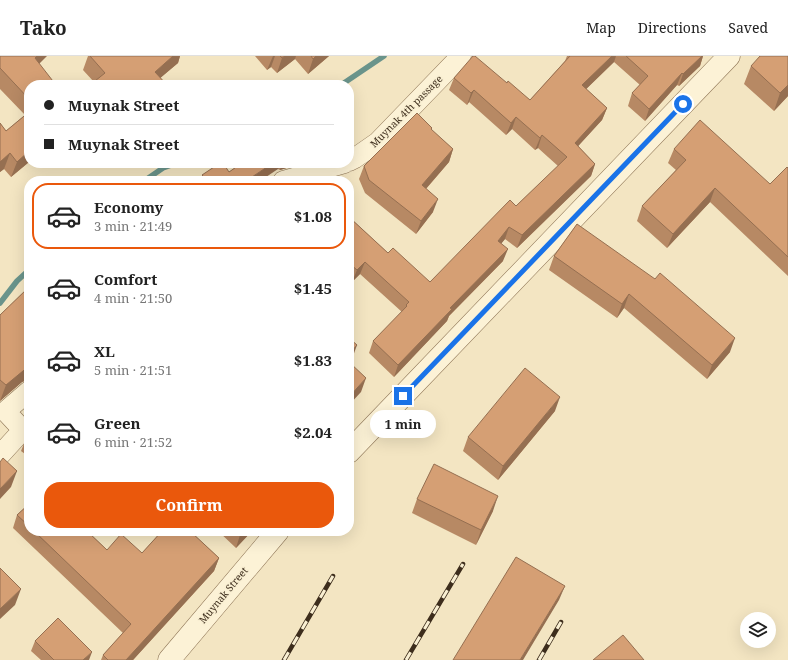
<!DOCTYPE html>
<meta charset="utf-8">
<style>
:root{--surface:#fff;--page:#f2f2f2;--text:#222;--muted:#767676;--line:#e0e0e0;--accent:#ea580c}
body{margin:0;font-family:"Noto Serif",serif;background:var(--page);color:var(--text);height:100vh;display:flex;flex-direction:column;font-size:15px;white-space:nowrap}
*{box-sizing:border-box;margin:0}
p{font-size:13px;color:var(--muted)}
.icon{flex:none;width:22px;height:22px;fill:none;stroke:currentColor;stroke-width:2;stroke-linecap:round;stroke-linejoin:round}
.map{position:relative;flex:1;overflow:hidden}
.panel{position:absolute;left:24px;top:120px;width:330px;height:360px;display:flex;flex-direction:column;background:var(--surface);border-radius:16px;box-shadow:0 4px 16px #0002}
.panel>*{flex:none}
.guide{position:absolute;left:24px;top:24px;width:330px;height:88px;border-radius:16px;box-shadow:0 4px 16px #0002;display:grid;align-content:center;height:88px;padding:0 20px;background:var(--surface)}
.buttons{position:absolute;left:740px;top:556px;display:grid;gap:8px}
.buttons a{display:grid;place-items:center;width:36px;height:36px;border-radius:50%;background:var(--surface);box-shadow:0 4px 16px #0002;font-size:20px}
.end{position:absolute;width:18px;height:18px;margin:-9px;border:5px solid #1a73e8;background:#fff;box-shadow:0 0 0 2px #fff}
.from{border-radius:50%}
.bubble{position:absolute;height:28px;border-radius:14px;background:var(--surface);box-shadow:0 4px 16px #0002;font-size:13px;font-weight:700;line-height:28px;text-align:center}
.guide b{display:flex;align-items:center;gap:14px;height:38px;font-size:15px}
.guide b+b{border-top:1px solid var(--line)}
.guide i{width:10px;height:10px;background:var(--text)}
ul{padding:7px 0 0;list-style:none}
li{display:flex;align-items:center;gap:12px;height:66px;margin:0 8px 6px;padding:0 12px;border:2px solid transparent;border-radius:16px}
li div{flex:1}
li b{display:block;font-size:15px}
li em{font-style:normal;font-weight:700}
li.selected{border-color:var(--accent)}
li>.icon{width:36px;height:36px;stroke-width:1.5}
.action{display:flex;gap:8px;margin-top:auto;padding:8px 20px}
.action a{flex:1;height:46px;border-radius:16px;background:var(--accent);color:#fff;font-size:16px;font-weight:700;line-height:46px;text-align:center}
header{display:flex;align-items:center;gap:24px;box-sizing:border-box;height:56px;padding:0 20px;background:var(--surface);border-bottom:1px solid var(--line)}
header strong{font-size:19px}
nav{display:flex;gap:22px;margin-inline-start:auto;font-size:14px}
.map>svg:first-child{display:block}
</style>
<header>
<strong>Tako</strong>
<nav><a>Map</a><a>Directions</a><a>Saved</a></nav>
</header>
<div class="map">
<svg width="788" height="604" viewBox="0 0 788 604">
<rect width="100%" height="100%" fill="#f3e5c2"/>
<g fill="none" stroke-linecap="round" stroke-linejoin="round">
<!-- stream -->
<path stroke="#6a948b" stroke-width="5.5" d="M341 29 384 0
M144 125 163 112 177 107
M0 247 17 225 29 214"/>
<defs>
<path id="minor" d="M349 105 355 102 378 86 461 0
M283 125 345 107
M0 399 21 376V372L8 358V353L29 335"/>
<path id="tertiary" d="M349 396 729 0
M169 604 278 475"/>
</defs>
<!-- minor casing -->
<use href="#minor" stroke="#8f7657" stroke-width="21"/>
<!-- tertiary casing -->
<use href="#tertiary" stroke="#8f7657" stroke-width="23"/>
<!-- minor -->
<use href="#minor" stroke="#fcf2d6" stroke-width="20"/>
<!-- tertiary -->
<use href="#tertiary" stroke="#fcf2d6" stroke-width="22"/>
<defs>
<path id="rail" d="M284 604 333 520
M406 604 463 508
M539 604 561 566"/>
</defs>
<!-- rail casing -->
<use href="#rail" stroke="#3d2d1c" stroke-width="4.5"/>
<!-- rail -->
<use href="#rail" stroke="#f9efd2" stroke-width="3" stroke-dasharray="9" stroke-linecap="butt"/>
</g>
<!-- wall -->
<path fill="#b78964" d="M0 0 39 8 29 29V106L11 121 4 113 0 116V67L6 75 25 59 0 33Z
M88 0H180L178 7 160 22 94 26 83 14Z
M255 0H329L308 18 295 3 277 17 271 11 267 14Z
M567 0H703L700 10 679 30 677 29 645 65 628 50 632 37 640 29 614 6 586 33 607 52 602 64 578 90 595 108 591 120 517 192 505 183 501 187 503 205 449 260 447 265 394 321 369 297 373 285 402 256 360 218 352 226 349 223V161L388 197 430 226 516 150 558 110 538 92 535 94 512 73 506 79 469 46 467 49 449 34 454 22 507 27 530 44 565 5Z
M788 0V40L774 55 744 28 751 10Z
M431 74 453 93 449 106 426 133 433 156 416 178 365 137 359 123 364 110Z
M674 93 770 128 788 112V220L710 146 667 192 637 165 642 150 676 114 668 107Z
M242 107H301L299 108 280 114 278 113 202 121V119L229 116Z
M577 168 730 296 707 323 624 252 617 262 549 214 554 200Z
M29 231V324H27L22 326 0 345V259Z
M555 355 498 424 463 395 468 381Z
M29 380V401L21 395 25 385Z
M417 443 493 455 476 489 412 457Z
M29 448V475H87L107 494 142 497 162 475H192L191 476 219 502 214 515 133 604H101L103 599 123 577 13 472 17 459Z
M218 475H252L236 492Z
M35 585 89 604H41L31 595Z"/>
<!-- shaded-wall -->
<path fill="#956f51" d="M37 0H47L29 18 35 2Z
M173 0H180L178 7 152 29 155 16Z
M273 0H275L271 11 267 14Z
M285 0H296L295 3 277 17 282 2Z
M316 0H329L308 18 313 3Z
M612 0H616L614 6 578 41 582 29Z
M702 0H703L700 10 679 30 683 18Z
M682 17 677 29 645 65 649 53Z
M788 29V40L774 55 780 37Z
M474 34 469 46 467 49 471 37Z
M607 52 602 64 570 99 575 87Z
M516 61 512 73 506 79 511 67Z
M542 79 538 92 535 94 540 82Z
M453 93 449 106 417 143 422 129Z
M29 95V106L11 121 17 106Z
M10 97 4 113 0 116V106Z
M273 107H280L278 113 260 125H246Z
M282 107H301L299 108 280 114Z
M595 108 591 120 517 192 522 179Z
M715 132 710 146 667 192 673 178Z
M438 143 433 156 416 178 421 165Z
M509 171 505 183 494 197 498 185Z
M508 193 503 205 449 260 447 265 394 321 398 309 450 252Z
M365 206 360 218 352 226 357 214Z
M629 238 624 252 617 262 622 248Z
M735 282 730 296 707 323 712 309Z
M357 289 352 303 349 307V298Z
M27 310H29V324H27L22 326 0 345 6 329Z
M366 322 361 336 349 349V341Z
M560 341 555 355 498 424 503 410Z
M17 415 11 431 0 443V433Z
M498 440 493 455 476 489 481 474Z
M244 475H252L236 492 240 479Z
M219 502 214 515 133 604H126Z
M565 530 559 544 523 604H520Z
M21 533 15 549 0 563V553Z
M92 596 89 604H83Z"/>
<!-- building -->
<path fill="#d59f74" stroke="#956f51" d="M0 0H37L35 2 56 29H29V43L0 12Z
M90 0H173L155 16 167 29H90L105 17Z
M280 0H285L282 2Z
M311 0H316L313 3Z
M473 0H475L507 27 508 25 530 44 570 0H612L582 29 607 52 575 87 595 108 522 179 509 171 498 185 508 193 450 252 452 253 398 309 373 285 407 250 406 249 409 246 365 206 357 214 349 207V161L388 197 393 192 430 226 510 144 516 150 567 101 542 79 540 82 516 61 511 67 474 34 471 37 454 22Z
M626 0H702L683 18 682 17 649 53 632 37 648 20Z
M760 0H788V29L780 37 751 10Z
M29 56V77L28 78 29 80V95L17 106 10 97 0 106V67L6 75Z
M417 57 432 72 431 73 453 93 422 129 438 143 421 165 369 124 364 110Z
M700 64 770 128 787 111 788 112V201L715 132 673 178 642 150 686 104 674 93Z
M220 107H223L229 116 242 107H273L246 125H196L203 120 202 119Z
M577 168 655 223 660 217 735 282 712 309 629 238 622 248 554 200Z
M29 231V310L6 329 0 324V259Z
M349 282 357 289 349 298Z
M349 306 366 322 349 341Z
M525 312 560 341 503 410 468 381Z
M29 380V389L25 385Z
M3 402 17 415 0 433V406Z
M434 408 498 440 481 474 417 443Z
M29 448V470L17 459Z
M34 475H87L107 494 121 478 142 497 162 475H190L219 502 126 604H108L103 599 131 568Z
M236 475H244L240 479Z
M516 501 565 530 520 604H453Z
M0 512 21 533 0 553Z
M58 562 92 596 83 604H54L35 585Z
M623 579 644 604H593Z"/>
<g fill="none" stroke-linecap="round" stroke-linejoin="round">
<!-- route -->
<path stroke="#1a73e8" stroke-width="5" d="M403 340 683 48"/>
</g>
<g text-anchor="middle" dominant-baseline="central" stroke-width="3" stroke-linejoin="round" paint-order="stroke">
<!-- street labels -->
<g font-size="10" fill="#3d2d1c" stroke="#f9efd2">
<text transform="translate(406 55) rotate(-45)">Muynak 4th passage</text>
<text transform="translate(223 539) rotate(-50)">Muynak Street</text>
</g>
</g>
</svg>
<div class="buttons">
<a><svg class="icon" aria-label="layers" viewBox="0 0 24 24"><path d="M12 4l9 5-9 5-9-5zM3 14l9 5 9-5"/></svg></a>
</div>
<i class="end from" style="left:683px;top:48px"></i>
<i class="end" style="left:403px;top:340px"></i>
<div class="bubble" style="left:370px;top:354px;width:66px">1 min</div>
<div class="guide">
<b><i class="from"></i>Muynak Street</b>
<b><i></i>Muynak Street</b>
</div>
<section class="panel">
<ul>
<li class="selected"><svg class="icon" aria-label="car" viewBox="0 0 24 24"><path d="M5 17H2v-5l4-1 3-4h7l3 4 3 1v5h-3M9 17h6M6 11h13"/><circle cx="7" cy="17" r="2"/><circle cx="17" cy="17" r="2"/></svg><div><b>Economy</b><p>3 min · 21:49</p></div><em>$1.08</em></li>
<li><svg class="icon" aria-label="car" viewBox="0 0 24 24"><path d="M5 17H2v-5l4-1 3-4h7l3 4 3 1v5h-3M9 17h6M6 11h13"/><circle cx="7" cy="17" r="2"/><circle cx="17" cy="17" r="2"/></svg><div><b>Comfort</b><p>4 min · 21:50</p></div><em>$1.45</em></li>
<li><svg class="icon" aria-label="car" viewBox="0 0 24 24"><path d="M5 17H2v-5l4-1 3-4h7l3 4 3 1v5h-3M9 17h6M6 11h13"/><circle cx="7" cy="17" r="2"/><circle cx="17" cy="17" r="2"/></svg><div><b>XL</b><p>5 min · 21:51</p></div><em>$1.83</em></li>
<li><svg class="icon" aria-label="car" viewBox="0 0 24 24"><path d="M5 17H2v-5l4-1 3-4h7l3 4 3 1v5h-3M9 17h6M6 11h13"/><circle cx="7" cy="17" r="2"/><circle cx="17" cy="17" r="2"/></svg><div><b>Green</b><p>6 min · 21:52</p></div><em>$2.04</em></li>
</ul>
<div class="action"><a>Confirm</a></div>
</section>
</div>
